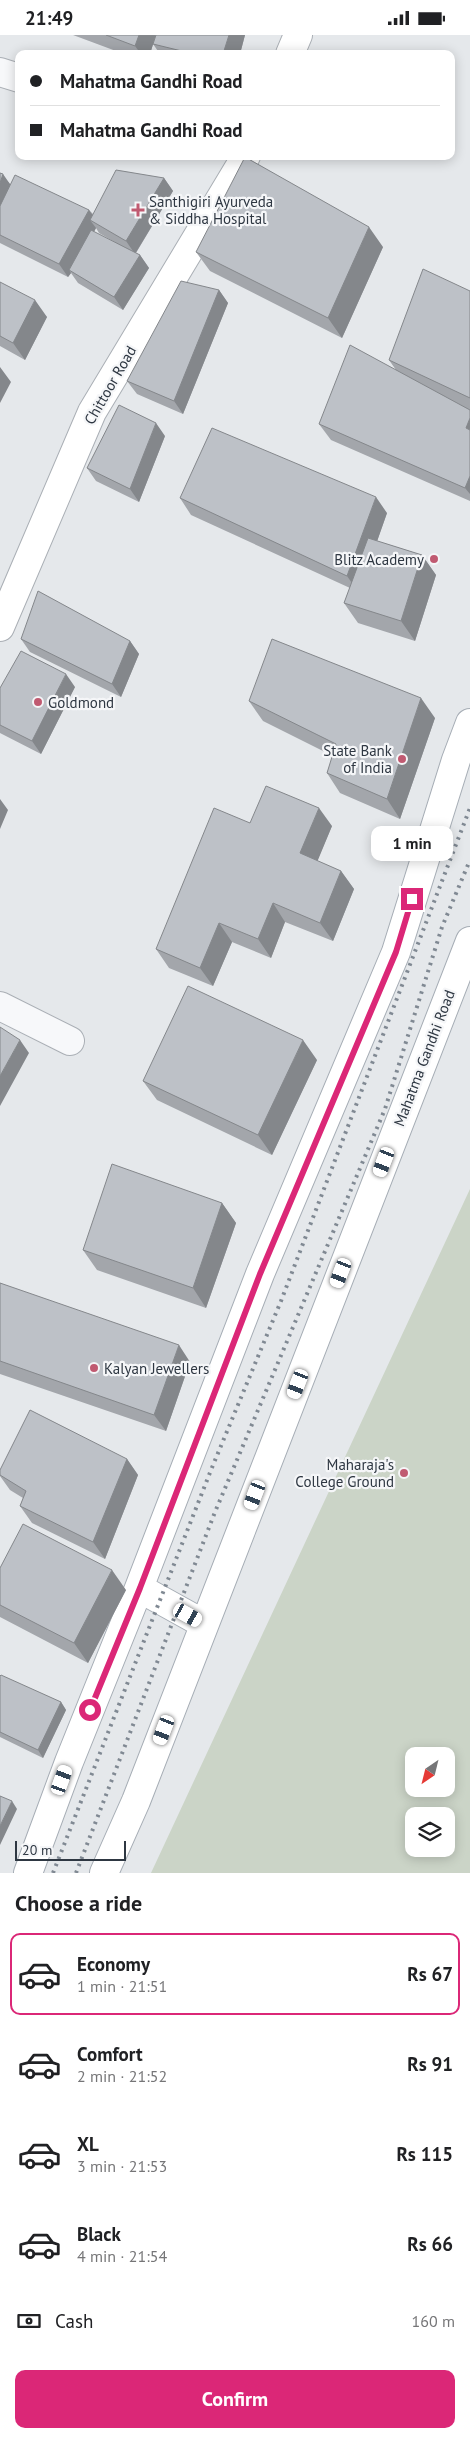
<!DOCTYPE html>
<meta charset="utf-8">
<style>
:root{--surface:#fff;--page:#f6f6f6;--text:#202124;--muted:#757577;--line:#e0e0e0;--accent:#db2777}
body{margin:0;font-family:"PT Sans",sans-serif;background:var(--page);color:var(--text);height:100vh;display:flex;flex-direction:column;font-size:19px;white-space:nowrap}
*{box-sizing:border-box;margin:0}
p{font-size:16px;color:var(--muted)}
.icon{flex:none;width:28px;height:28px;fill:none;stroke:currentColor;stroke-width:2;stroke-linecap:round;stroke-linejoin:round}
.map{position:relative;height:1838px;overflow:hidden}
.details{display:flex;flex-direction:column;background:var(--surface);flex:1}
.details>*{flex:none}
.top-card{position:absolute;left:15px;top:15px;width:440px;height:110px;border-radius:10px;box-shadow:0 2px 12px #0003;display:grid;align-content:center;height:110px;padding:0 15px;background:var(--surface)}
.needle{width:32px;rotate:215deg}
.fabs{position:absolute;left:405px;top:1712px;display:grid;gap:10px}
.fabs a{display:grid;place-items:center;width:50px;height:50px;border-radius:10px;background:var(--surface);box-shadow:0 2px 12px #0003;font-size:25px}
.scale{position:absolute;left:15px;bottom:12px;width:111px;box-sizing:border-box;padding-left:5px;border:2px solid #2e3742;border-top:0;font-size:14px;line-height:18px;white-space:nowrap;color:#2e3742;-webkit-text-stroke:4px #f5f6f8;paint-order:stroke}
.end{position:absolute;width:22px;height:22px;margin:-11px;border:6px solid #db2777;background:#fff;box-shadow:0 0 0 2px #fff}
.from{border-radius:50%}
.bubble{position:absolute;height:35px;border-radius:10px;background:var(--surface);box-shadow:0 2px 12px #0003;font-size:16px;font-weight:800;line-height:35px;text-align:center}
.car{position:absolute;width:15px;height:30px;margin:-15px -8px;border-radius:6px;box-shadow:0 0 4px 1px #0007;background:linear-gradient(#fff 24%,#345 0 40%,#fff 0 76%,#345 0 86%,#fff 0)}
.top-card b{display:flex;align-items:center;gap:18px;height:48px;font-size:19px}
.top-card b+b{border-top:1px solid var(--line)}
.top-card i{width:12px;height:12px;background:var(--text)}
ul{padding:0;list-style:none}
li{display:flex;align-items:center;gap:15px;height:82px;margin:0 10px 8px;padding:0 5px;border:2px solid transparent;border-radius:10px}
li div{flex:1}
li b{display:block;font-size:19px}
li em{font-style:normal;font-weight:800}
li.current{border-color:var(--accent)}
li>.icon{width:45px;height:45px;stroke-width:1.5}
h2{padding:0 15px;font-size:22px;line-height:60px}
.pay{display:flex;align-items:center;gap:12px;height:55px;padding:0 15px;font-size:19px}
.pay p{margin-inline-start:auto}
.action{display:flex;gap:10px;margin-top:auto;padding:10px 15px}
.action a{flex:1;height:58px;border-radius:10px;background:var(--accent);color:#fff;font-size:20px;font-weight:800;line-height:58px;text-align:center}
.status{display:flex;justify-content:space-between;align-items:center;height:35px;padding:0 25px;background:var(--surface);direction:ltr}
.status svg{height:14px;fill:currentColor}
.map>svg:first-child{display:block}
</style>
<div class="status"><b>21:49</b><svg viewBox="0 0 49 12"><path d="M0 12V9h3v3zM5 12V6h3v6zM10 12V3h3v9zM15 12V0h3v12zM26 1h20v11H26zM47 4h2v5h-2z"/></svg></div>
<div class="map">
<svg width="470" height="1838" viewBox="0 0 470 1838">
<rect width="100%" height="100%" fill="#e5e8eb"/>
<!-- green -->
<path fill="#cbd4c7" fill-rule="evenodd" d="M470 1154V1838H151ZM414 1721H446V1754H414ZM414 1781H446V1814H414Z"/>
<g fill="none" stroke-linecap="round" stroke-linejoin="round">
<defs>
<path id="minor" d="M0 971 70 1006"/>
<path id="tertiary" d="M0 37 19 43"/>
<path id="secondary" d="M290 19 298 0
M0 592 92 377 246 121"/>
<path id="primary" d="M139 1553 204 1589
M28 1838 69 1727 139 1553 260 1239 396 917 456 725 470 688
M104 1838 136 1766 470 906"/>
</defs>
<!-- minor casing -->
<use href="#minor" stroke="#aaafb5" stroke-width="30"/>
<!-- tertiary casing -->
<use href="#tertiary" stroke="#aaafb5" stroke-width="30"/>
<!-- secondary casing -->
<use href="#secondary" stroke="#aaafb5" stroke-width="30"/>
<!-- primary casing -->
<use href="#primary" stroke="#a6adb5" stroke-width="30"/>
<!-- minor -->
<use href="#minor" stroke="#f7f8fa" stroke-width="28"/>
<!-- tertiary -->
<use href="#tertiary" stroke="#f7f8fa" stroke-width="28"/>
<!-- secondary -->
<use href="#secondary" stroke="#fff" stroke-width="28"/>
<!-- primary -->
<use href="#primary" stroke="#fff" stroke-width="28"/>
<!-- rail -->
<path stroke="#808993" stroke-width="4" stroke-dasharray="2.5 5" stroke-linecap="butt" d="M53 1838 211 1435 281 1266 470 773
M76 1838 215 1477 385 1074 442 892 470 825"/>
</g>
<!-- wall -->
<path fill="#a3a6ab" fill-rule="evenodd" d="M73 0H245L240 19H160L153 9 150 19H124Z
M0 138 10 149 89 175 93 179 164 143 173 156 136 218 140 220 149 233 123 275 78 248 71 238 68 242 0 208ZM96 193 99 198 118 209 94 197Z
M383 212 342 303 210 236 196 217Z
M0 247 47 282 25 325 0 311Z
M219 255 228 268 183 379 137 359 127 346Z
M470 256V466L331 405 319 389 396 335 389 325Z
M165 401 139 467 96 446 87 433Z
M180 463 387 478 377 506 422 520 436 540 415 606 358 588 344 568 350 553 191 480Z
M21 604 130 606 139 619 121 662 30 617Z
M75 652 41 719 0 698V653Z
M249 666 435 683 400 784 340 758 327 738 333 721 263 686Z
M250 788 332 791 317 826 341 836 354 854 333 906 285 887 271 923 232 907 213 951 169 933 156 914Z
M317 1025 272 1120 157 1065 143 1046Z
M222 1168 236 1188 206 1273 97 1235 83 1215Z
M0 1248 190 1327 166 1396 0 1339Z
M127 1424 138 1440 105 1524 32 1488 20 1471 23 1463 10 1455 0 1441V1435Z
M0 1533 126 1555 88 1628 0 1582Z
M0 1641 61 1667 66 1675 43 1723 0 1702Z"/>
<!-- shaded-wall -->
<path fill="#84878b" d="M139 0H156L150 19H141L135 11Z
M229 0H245L240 19H223Z
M3 139 12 152 0 186V148Z
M164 143 173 156 135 219 126 206Z
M89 175 98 188 90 185 96 193 72 236 69 235 71 238 68 242 59 229Z
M369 192 383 212 342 303 328 283Z
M140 220 149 233 123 275 114 262Z
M219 255 228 268 183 379 174 366Z
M35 265 47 282 25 325 13 308Z
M0 332 11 347 0 368Z
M470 383V399L466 393Z
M156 388 165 401 139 467 130 454Z
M470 441V459L465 453Z
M376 462 387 478 359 558 347 541Z
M422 520 436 540 415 606 401 586Z
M130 606 139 619 121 662 112 649Z
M66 639 75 652 41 719 32 706Z
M421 663 435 683 400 784 387 764Z
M0 764 8 775 0 794Z
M319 773 332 791 313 837 300 818Z
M341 836 354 854 333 906 320 888Z
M273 868 285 887 271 923 258 904Z
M219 888 232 907 213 951 200 933Z
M20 1005 29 1018 0 1071V1041Z
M303 1005 317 1025 272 1120 258 1100Z
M222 1168 236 1188 206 1273 193 1253Z
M179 1310 190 1327 166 1396 154 1380Z
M127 1424 138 1440 105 1524 93 1507Z
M112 1535 126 1555 88 1628 74 1608Z
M61 1667 66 1675 43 1723 38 1715Z
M12 1766 17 1774 0 1810V1791Z"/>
<!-- building -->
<path fill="#bdc1c7" stroke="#84878b" d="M106 0H139L135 11Z
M156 0H229L223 19H194L153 9Z
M245 122 369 192 328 283 196 217Z
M116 135 164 143 126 206 90 185Z
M0 138 3 139 0 148Z
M15 140 89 175 59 229 0 200V171Z
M91 195 140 220 114 262 69 235Z
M423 234 470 256V363L389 325Z
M181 246 219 255 174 366 127 346Z
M0 247 35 265 13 308 0 301Z
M350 310 470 375V383L466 393 470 395V441L465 453 319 389Z
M119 370 156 388 130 454 87 433Z
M212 393 376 462 347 541 180 463Z
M368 503 422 520 401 586 344 568Z
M38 556 130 606 112 649 21 604Z
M272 604 421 663 387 764 327 738 336 709 249 666Z
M21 616 66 639 32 706 0 690V653Z
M266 751 319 773 300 818 341 836 320 888 273 868 258 904 219 888 200 933 156 914 214 773 250 788Z
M188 951 303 1005 258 1100 143 1046Z
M0 992 20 1005 0 1041Z
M112 1129 222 1168 193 1253 83 1215Z
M0 1248 179 1310 154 1380 0 1326Z
M30 1375 127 1424 93 1507 20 1471 26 1456 0 1440V1435Z
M23 1489 112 1535 74 1608 0 1570V1533Z
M1 1640 61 1667 38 1715 0 1697V1641Z
M0 1761 12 1766 0 1791Z"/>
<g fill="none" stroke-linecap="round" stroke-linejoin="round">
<!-- route -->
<path stroke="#db2777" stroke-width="6" d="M90 1675 140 1553 260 1239 396 917 412 864"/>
</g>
<!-- markers -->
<g fill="#c05a71" stroke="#f5f6f8" stroke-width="2">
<path d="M135.5 167.5h5v5h5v5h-5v5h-5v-5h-5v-5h5z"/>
<circle cx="434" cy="524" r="5"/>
<circle cx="38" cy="667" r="5"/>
<circle cx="402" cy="724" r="5"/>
<circle cx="94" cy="1333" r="5"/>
<circle cx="404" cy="1438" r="5"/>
</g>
<g text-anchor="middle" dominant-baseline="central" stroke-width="4.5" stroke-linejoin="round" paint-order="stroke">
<!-- poi labels -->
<g font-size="15" fill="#2e3742" stroke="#f5f6f8" text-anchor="start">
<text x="149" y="166">Santhigiri Ayurveda<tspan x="149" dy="17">&amp; Siddha Hospital</tspan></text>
<text x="424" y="524" text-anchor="end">Blitz Academy</text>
<text x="48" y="667">Goldmond</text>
<text x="392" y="715" text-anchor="end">State Bank<tspan x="392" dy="17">of India</tspan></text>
<text x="104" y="1333">Kalyan Jewellers</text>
<text x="394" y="1429" text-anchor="end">Maharaja's<tspan x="394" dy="17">College Ground</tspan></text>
</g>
<!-- street labels -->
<g font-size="15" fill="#2e3742" stroke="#f5f6f8">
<text transform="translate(110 350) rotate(-60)">Chittoor Road</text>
<text transform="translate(424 1023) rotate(-69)">Mahatma Gandhi Road</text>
</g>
</g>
</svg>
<div class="fabs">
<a><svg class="needle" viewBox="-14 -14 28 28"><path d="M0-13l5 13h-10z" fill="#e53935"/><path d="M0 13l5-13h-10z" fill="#757577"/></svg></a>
<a><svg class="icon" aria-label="layers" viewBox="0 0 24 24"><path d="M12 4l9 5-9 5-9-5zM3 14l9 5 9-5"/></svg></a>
</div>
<div class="scale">20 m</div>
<i class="end from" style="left:90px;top:1675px"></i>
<i class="end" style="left:412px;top:864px"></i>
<div class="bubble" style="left:371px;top:791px;width:82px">1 min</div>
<i class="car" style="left:384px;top:1127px;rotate:201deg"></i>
<i class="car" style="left:341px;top:1238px;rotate:201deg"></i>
<i class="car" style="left:298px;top:1349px;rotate:201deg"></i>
<i class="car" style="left:255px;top:1460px;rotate:201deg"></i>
<i class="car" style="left:188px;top:1580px;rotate:119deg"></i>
<i class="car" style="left:164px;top:1695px;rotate:201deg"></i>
<i class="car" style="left:62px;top:1745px;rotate:20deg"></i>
<div class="top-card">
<b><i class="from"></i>Mahatma Gandhi Road</b>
<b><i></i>Mahatma Gandhi Road</b>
</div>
</div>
<section class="details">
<h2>Choose a ride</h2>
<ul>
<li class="current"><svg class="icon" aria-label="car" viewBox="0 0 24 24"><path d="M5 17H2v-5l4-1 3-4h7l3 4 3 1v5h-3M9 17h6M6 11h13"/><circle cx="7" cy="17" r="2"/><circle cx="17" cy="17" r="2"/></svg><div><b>Economy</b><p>1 min · 21:51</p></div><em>Rs 67</em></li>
<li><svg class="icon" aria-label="car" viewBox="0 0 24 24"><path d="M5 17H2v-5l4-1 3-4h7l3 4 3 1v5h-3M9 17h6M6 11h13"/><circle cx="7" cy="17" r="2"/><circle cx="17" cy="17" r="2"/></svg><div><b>Comfort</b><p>2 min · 21:52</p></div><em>Rs 91</em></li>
<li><svg class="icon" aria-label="car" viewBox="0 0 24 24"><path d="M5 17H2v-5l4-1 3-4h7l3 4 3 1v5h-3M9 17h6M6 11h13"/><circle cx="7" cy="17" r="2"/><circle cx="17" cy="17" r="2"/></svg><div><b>XL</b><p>3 min · 21:53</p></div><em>Rs 115</em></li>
<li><svg class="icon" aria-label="car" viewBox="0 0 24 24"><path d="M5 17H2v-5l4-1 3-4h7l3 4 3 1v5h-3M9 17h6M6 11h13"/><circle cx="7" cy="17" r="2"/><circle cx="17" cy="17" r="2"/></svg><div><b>Black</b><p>4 min · 21:54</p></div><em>Rs 66</em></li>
</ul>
<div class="pay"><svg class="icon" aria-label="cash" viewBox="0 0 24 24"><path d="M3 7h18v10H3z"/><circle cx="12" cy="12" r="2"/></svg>Cash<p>160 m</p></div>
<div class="action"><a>Confirm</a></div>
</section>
